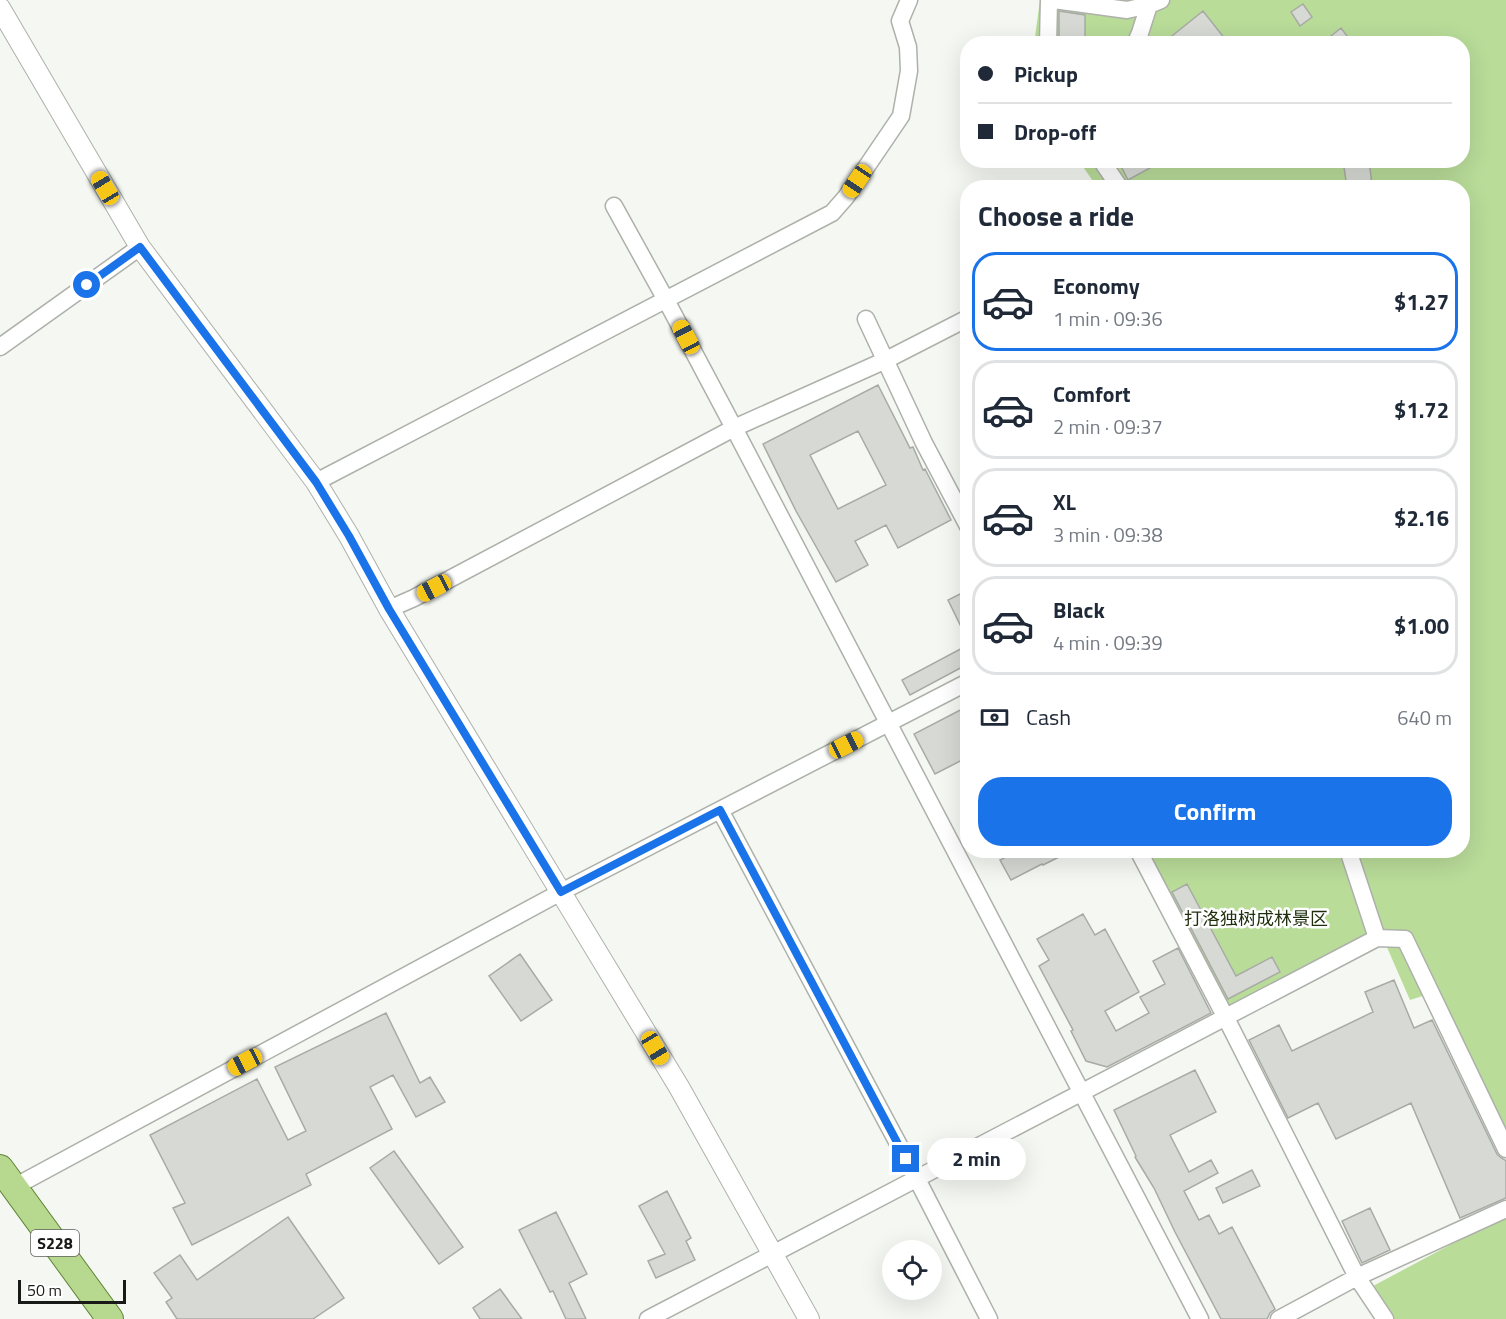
<!DOCTYPE html>
<meta charset="utf-8">
<style>
:root{--surface:#fff;--page:#f6f6f7;--text:#1f2937;--muted:#747a83;--line:#e0e1e3;--accent:#1a73e8}
body{margin:0;font-family:"Titillium Web","Noto Sans SC",sans-serif;background:var(--page);color:var(--text);height:100vh;display:flex;flex-direction:column;font-size:22px;white-space:nowrap}
*{box-sizing:border-box;margin:0}
p{font-size:20px;color:var(--muted)}
.icon{flex:none;width:33px;height:33px;fill:none;stroke:currentColor;stroke-width:2;stroke-linecap:round;stroke-linejoin:round}
.map{position:relative;flex:1;overflow:hidden}
.side{position:absolute;left:960px;top:180px;width:510px;height:678px;display:flex;flex-direction:column;background:var(--surface);border-radius:24px;box-shadow:0 6px 24px #0002}
.side>*{flex:none}
.banner{position:absolute;left:960px;top:36px;width:510px;height:132px;border-radius:24px;box-shadow:0 6px 24px #0002;display:grid;align-content:center;height:132px;padding:0 18px;background:var(--surface)}
.controls{position:absolute;left:882px;top:1240px;display:grid;gap:12px}
.controls a{display:grid;place-items:center;width:60px;height:60px;border-radius:50%;background:var(--surface);box-shadow:0 6px 24px #0002;font-size:30px}
.scale{position:absolute;left:18px;bottom:15px;width:108px;box-sizing:border-box;padding-left:6px;border:3px solid #191a17;border-top:0;font-size:16px;line-height:21px;white-space:nowrap;color:#191a17;-webkit-text-stroke:4px #fff;paint-order:stroke}
.end{position:absolute;width:27px;height:27px;margin:-14px;border:8px solid #1a73e8;background:#fff;box-shadow:0 0 0 3px #fff}
.from{border-radius:50%}
.bubble{position:absolute;height:42px;border-radius:21px;background:var(--surface);box-shadow:0 6px 24px #0002;font-size:20px;font-weight:700;line-height:42px;text-align:center}
.car{position:absolute;width:18px;height:36px;margin:-18px -9px;border-radius:8px;box-shadow:0 0 4px 2px #0007;background:linear-gradient(#f5c518 24%,#345 0 40%,#f5c518 0 76%,#345 0 86%,#f5c518 0)}
.banner b{display:flex;align-items:center;gap:21px;height:57px;font-size:22px}
.banner b+b{border-top:2px solid var(--line)}
.banner i{width:15px;height:15px;background:var(--text)}
ul{padding:0;list-style:none}
li{display:flex;align-items:center;gap:18px;height:99px;margin:0 12px 9px;padding:0 6px;border:3px solid var(--line);border-radius:24px}
li div{flex:1}
li b{display:block;font-size:22px}
li em{font-style:normal;font-weight:700}
li.current{border-color:var(--accent)}
li>.icon{width:54px;height:54px;stroke-width:1.5}
h2{padding:0 18px;font-size:27px;line-height:72px}
.pay{display:flex;align-items:center;gap:15px;height:66px;padding:0 18px;font-size:22px}
.pay p{margin-inline-start:auto}
.primary-button{display:flex;gap:12px;margin-top:auto;padding:12px 18px}
.primary-button a{flex:1;height:69px;border-radius:24px;background:var(--accent);color:#fff;font-size:24px;font-weight:700;line-height:69px;text-align:center}
.map>svg:first-child{display:block}
</style>
<div class="map">
<svg width="1506" height="1319" viewBox="0 0 1506 1319">
<rect width="100%" height="100%" fill="#f5f8f2"/>
<!-- green -->
<path fill="#b9dc99" d="M1040 0H1506V1141L1438 991 1410 1000 1379 929 1229 1010 1144 851 1462 850V188L1097 187 1079 161 1462 160V44H1034Z
M1506 1215V1319H1386L1373 1286Z"/>
<!-- building -->
<path fill="#d7dad4" stroke="#a8aba5" stroke-width="1.5" fill-rule="evenodd" d="M1303 4 1312 17 1300 26 1291 12Z
M1059 11 1085 15V44H1059Z
M1203 11 1229 44H1162Z
M1341 28 1353 44H1321Z
M1118 160H1146L1150 168 1128 180Z
M1343 160H1369L1372 185 1347 188Z
M878 385 910 448 913 447 923 470 925 469 951 520 898 548 886 525 855 541 868 565 836 582 796 511 763 444ZM858 431 886 485 838 509 810 455Z
M968 590V641L948 600Z
M968 645V664L910 695 902 680Z
M968 706V757L935 774 914 734Z
M1019 850H1032L1034 854 1042 850H1073L1043 865 1042 864 1011 880 1000 860Z
M1187 884 1236 976 1272 957 1280 972 1228 999 1172 892Z
M1083 914 1095 935 1105 929 1139 992 1105 1011 1116 1031 1149 1013 1140 997 1165 984 1153 961 1178 948 1211 1013 1107 1067 1086 1061 1071 1031 1073 1030 1039 966 1049 960 1037 939Z
M520 954 552 1000 521 1021 489 976Z
M1394 980 1414 1028 1432 1020 1497 1154 1500 1157 1506 1161V1198L1460 1218 1411 1103 1336 1139 1318 1103 1288 1118 1249 1040 1279 1025 1292 1051 1373 1012 1365 992Z
M386 1013 420 1083 430 1077 445 1102 416 1117 393 1075 370 1087 392 1129 306 1174 311 1185 192 1245 173 1208 185 1203 150 1135 257 1079 288 1140 306 1131 275 1067Z
M1195 1070 1216 1112 1170 1135 1189 1172 1211 1160 1218 1173 1184 1191 1199 1220 1209 1215 1219 1234 1232 1227 1275 1309 1270 1313 1267 1319H1221L1175 1232 1154 1188 1135 1157 1136 1156 1114 1110Z
M394 1151 463 1247 439 1264 370 1168Z
M1252 1170 1260 1186 1223 1203 1216 1188Z
M667 1191 691 1238 686 1241 695 1260 656 1278 648 1261 665 1254 639 1206Z
M1370 1208 1390 1250 1362 1263 1342 1221Z
M556 1212 587 1274 569 1283 586 1319H566L553 1291 550 1292 519 1230Z
M288 1217 344 1298 313 1319H177L166 1302 172 1298 154 1273 180 1255 197 1280Z
M500 1289 522 1319H480L473 1308Z"/>
<g fill="none" stroke-linecap="round" stroke-linejoin="round">
<defs>
<path id="minor" d="M1054 0 1127 10 1149 5 1161 0
M1048 44 1049 0
M1135 44 1140 33 1149 5
M1101 160 1120 188
M614 206 666 300 734 428 1200 1319
M866 319 924 443 968 526
M0 347 140 247
M316 482 832 213 846 197 901 116 909 71 908 47 900 21 909 0
M389 609 414 598 734 428 886 360 968 318
M720 810 917 1179 989 1319
M1138 850 1226 1018 1357 1277 1385 1319
M1348 850 1377 938
M14 1187 561 892 968 682
M648 1319 1377 938 1405 939 1506 1149
M1279 1319 1357 1277 1506 1209"/>
<path id="tertiary" d="M0 8 140 247 316 482 349 536 389 609 679 1087 809 1319"/>
<path id="primary" d="M0 1168 110 1319"/>
</defs>
<!-- minor casing -->
<use href="#minor" stroke="#adb1aa" stroke-width="19"/>
<!-- tertiary casing -->
<use href="#tertiary" stroke="#adb1aa" stroke-width="22"/>
<!-- primary casing -->
<use href="#primary" stroke="#608535" stroke-width="28"/>
<!-- minor -->
<use href="#minor" stroke="#fff" stroke-width="16"/>
<!-- tertiary -->
<use href="#tertiary" stroke="#fff" stroke-width="20"/>
<!-- primary -->
<use href="#primary" stroke="#b7d88f" stroke-width="26"/>
</g>
<g fill="none" stroke-linecap="round" stroke-linejoin="round">
<!-- route -->
<path stroke="#1a73e8" stroke-width="8" d="M87 285 140 247 316 482 349 536 389 609 561 892 720 810 906 1159"/>
</g>
<g text-anchor="middle" dominant-baseline="central" stroke-width="5" stroke-linejoin="round" paint-order="stroke">
<!-- shield labels -->
<rect fill="#fff" stroke="#5e5f5d" stroke-width="1.5" x="31" y="1230" width="48" height="26" rx="4.5"/>
<g font-size="16" font-weight="bold" fill="#191a17">
<text x="55" y="1243">S228</text>
</g>
<!-- park labels -->
<g font-size="18" fill="#1f2e0d" stroke="#fff">
<text x="1256" y="918">打洛独树成林景区</text>
</g>
</g>
</svg>
<div class="controls">
<a><svg class="icon" aria-label="locate" viewBox="0 0 24 24"><circle cx="12" cy="12" r="6"/><path d="M12 2v4M12 18v4M2 12h4M18 12h4"/></svg></a>
</div>
<div class="scale">50 m</div>
<i class="end from" style="left:87px;top:285px"></i>
<i class="end" style="left:906px;top:1159px"></i>
<div class="bubble" style="left:927px;top:1138px;width:99px">2 min</div>
<i class="car" style="left:857px;top:181px;rotate:214deg"></i>
<i class="car" style="left:105px;top:188px;rotate:329deg"></i>
<i class="car" style="left:686px;top:337px;rotate:332deg"></i>
<i class="car" style="left:434px;top:588px;rotate:242deg"></i>
<i class="car" style="left:846px;top:745px;rotate:63deg"></i>
<i class="car" style="left:655px;top:1048px;rotate:149deg"></i>
<i class="car" style="left:245px;top:1062px;rotate:242deg"></i>
<div class="banner">
<b><i class="from"></i>Pickup</b>
<b><i></i>Drop-off</b>
</div>
<section class="side">
<h2>Choose a ride</h2>
<ul>
<li class="current"><svg class="icon" aria-label="car" viewBox="0 0 24 24"><path d="M5 17H2v-5l4-1 3-4h7l3 4 3 1v5h-3M9 17h6M6 11h13"/><circle cx="7" cy="17" r="2"/><circle cx="17" cy="17" r="2"/></svg><div><b>Economy</b><p>1 min · 09:36</p></div><em>$1.27</em></li>
<li><svg class="icon" aria-label="car" viewBox="0 0 24 24"><path d="M5 17H2v-5l4-1 3-4h7l3 4 3 1v5h-3M9 17h6M6 11h13"/><circle cx="7" cy="17" r="2"/><circle cx="17" cy="17" r="2"/></svg><div><b>Comfort</b><p>2 min · 09:37</p></div><em>$1.72</em></li>
<li><svg class="icon" aria-label="car" viewBox="0 0 24 24"><path d="M5 17H2v-5l4-1 3-4h7l3 4 3 1v5h-3M9 17h6M6 11h13"/><circle cx="7" cy="17" r="2"/><circle cx="17" cy="17" r="2"/></svg><div><b>XL</b><p>3 min · 09:38</p></div><em>$2.16</em></li>
<li><svg class="icon" aria-label="car" viewBox="0 0 24 24"><path d="M5 17H2v-5l4-1 3-4h7l3 4 3 1v5h-3M9 17h6M6 11h13"/><circle cx="7" cy="17" r="2"/><circle cx="17" cy="17" r="2"/></svg><div><b>Black</b><p>4 min · 09:39</p></div><em>$1.00</em></li>
</ul>
<div class="pay"><svg class="icon" aria-label="cash" viewBox="0 0 24 24"><path d="M3 7h18v10H3z"/><circle cx="12" cy="12" r="2"/></svg>Cash<p>640 m</p></div>
<div class="primary-button"><a>Confirm</a></div>
</section>
</div>
